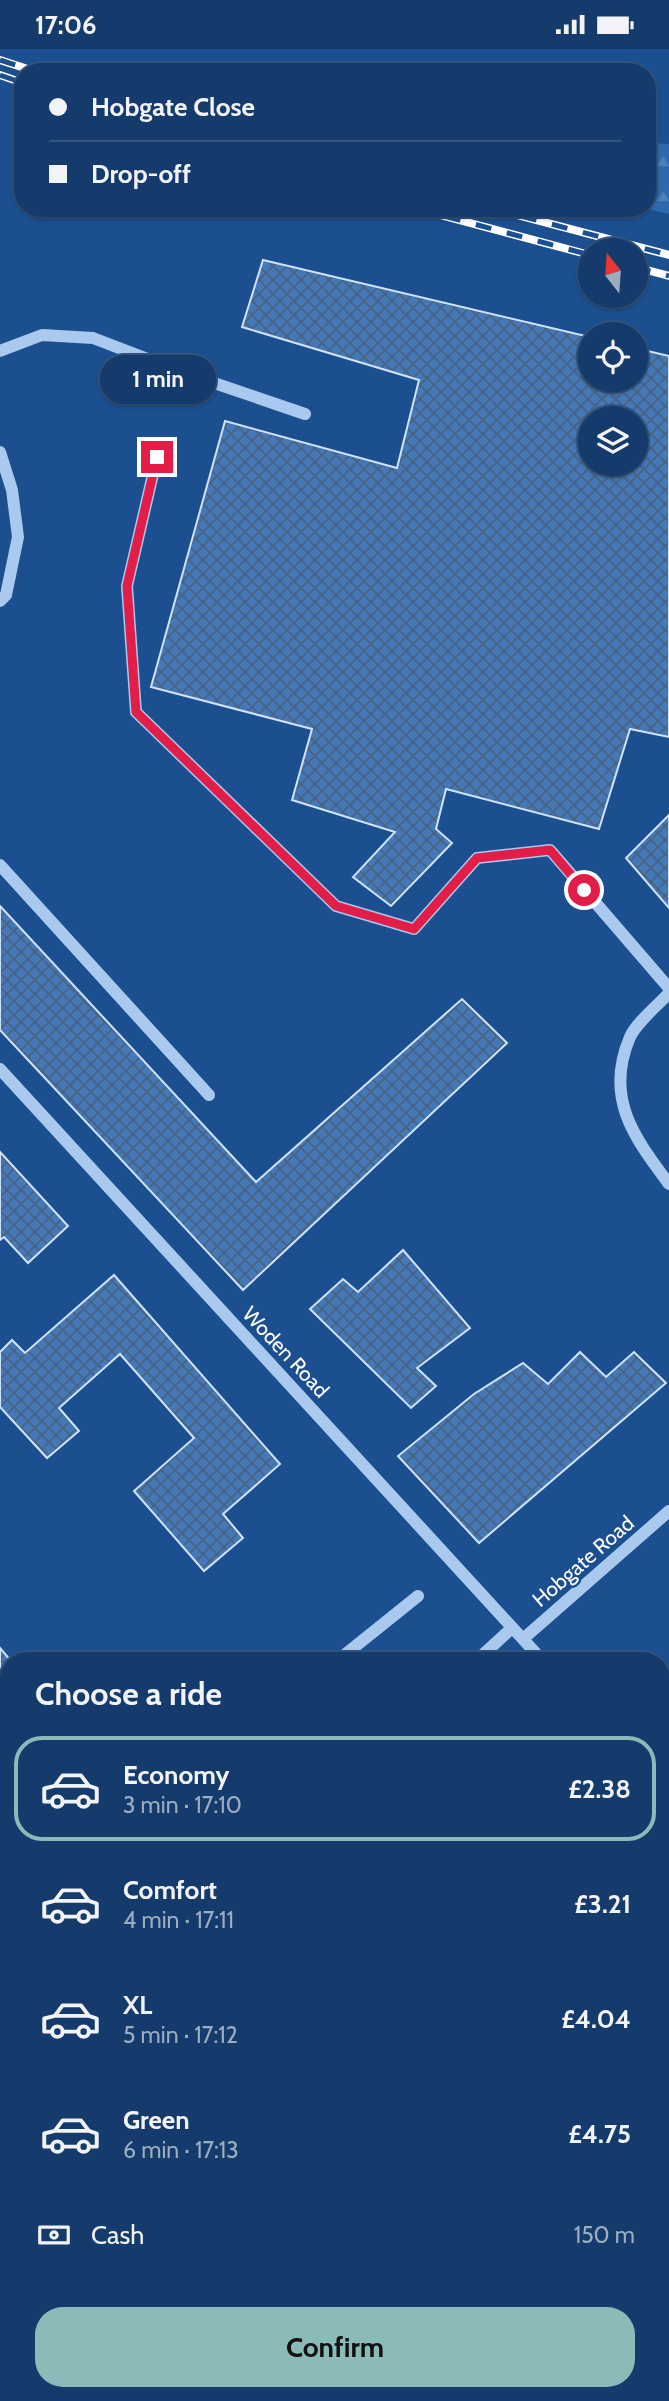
<!DOCTYPE html>
<meta charset="utf-8">
<style>
:root{--surface:#143b6b;--page:#214673;--text:#f1f3f6;--muted:#9dadc1;--line:#33557e;--accent:#8bbbb9}
body{margin:0;font-family:Cabin,sans-serif;background:var(--page);color:var(--text);height:100vh;display:flex;flex-direction:column;font-size:26px;white-space:nowrap}
*{box-sizing:border-box;margin:0}
p{font-size:23px;color:var(--muted)}
.icon{flex:none;width:38px;height:38px;fill:none;stroke:currentColor;stroke-width:2;stroke-linecap:round;stroke-linejoin:round}
.map{position:relative;flex:1;overflow:hidden}
.drawer{position:absolute;left:0px;top:1603px;width:670px;height:749px;display:flex;flex-direction:column;background:var(--surface);border-radius:28px 28px 0 0;box-shadow:0 2px 5px #0004,0 0 0 2px var(--line)}
.drawer>*{flex:none}
.top-card{position:absolute;left:14px;top:14px;width:642px;height:154px;border-radius:28px;box-shadow:0 2px 5px #0004,0 0 0 2px var(--line);display:grid;align-content:center;height:154px;padding:0 35px;background:var(--surface)}
.needle{width:46px;rotate:343deg}
.tools{position:absolute;left:578px;top:189px;display:grid;gap:14px}
.tools a{display:grid;place-items:center;width:70px;height:70px;border-radius:50%;background:var(--surface);box-shadow:0 2px 5px #0004,0 0 0 2px var(--line);font-size:35px}
.end{position:absolute;width:32px;height:32px;margin:-16px;border:9px solid #e11d48;background:#fff;box-shadow:0 0 0 4px #fff}
.from{border-radius:50%}
.bubble{position:absolute;height:49px;border-radius:24px;background:var(--surface);box-shadow:0 2px 5px #0004,0 0 0 2px var(--line);font-size:23px;font-weight:700;line-height:49px;text-align:center}
.top-card b{display:flex;align-items:center;gap:24px;height:66px;font-size:26px}
.top-card b+b{border-top:2px solid var(--line)}
.top-card i{width:18px;height:18px;background:var(--text)}
ul{padding:0;list-style:none}
li{display:flex;align-items:center;gap:21px;height:105px;margin:0 14px 10px;padding:0 21px;border:4px solid transparent;border-radius:28px}
li div{flex:1}
li b{display:block;font-size:26px}
li em{font-style:normal;font-weight:700}
li.selected{border-color:var(--accent)}
li>.icon{width:63px;height:63px;stroke-width:1.5}
h2{padding:0 35px;font-size:32px;line-height:84px}
.pay{display:flex;align-items:center;gap:18px;height:77px;padding:0 35px;font-size:26px}
.pay p{margin-inline-start:auto}
.button{display:flex;gap:14px;margin-top:auto;padding:14px 35px}
.button a{flex:1;height:80px;border-radius:28px;background:var(--accent);color:#111;font-size:28px;font-weight:700;line-height:80px;text-align:center}
.status{display:flex;justify-content:space-between;align-items:center;height:49px;padding:0 35px;background:var(--surface);direction:ltr}
.status svg{height:19px;fill:currentColor}
.map>svg:first-child{display:block}
</style>
<div class="status"><b>17:06</b><svg viewBox="0 0 49 12"><path d="M0 12V9h3v3zM5 12V6h3v6zM10 12V3h3v9zM15 12V0h3v12zM26 1h20v11H26zM47 4h2v5h-2z"/></svg></div>
<div class="map">
<svg width="669" height="2352" viewBox="0 0 669 2352">
<defs>
<pattern id="grass-tufts" width="24" height="20" patternUnits="userSpaceOnUse" patternTransform="scale(1.75)"><rect width="24" height="20" fill="#2e69ad"/><path d="M3 7l-1-3M5 7V3M7 7l1-3M15 17l-1-3M17 17v-4M19 17l1-3" fill="none" stroke="#4d80b9"/></pattern>
<pattern id="forest-firs" width="22" height="20" patternUnits="userSpaceOnUse" patternTransform="scale(1.75)"><rect width="22" height="20" fill="#2e69ad"/><path d="M5 1l3.5 6h-7zM16 11l3.5 6h-7z" fill="#4d80b9"/></pattern>
<pattern id="building-cross-hatch" width="8" height="8" patternUnits="userSpaceOnUse" patternTransform="scale(1.75)"><rect width="8" height="8" fill="#4478b7"/><path d="M0 0l8 8M0 8l8-8" fill="none" stroke="#486282"/></pattern>
</defs>
<rect width="100%" height="100%" fill="#1b4f8f"/>
<!-- grass -->
<path fill="url(#grass-tufts)" d="M0 1799 9 1808V2113L0 2121Z"/>
<!-- forest -->
<path fill="url(#forest-firs)" d="M648 94 669 95V165L643 159H648Z"/>
<!-- building -->
<path fill="url(#building-cross-hatch)" stroke="#cfe3fa" stroke-width="2" fill-rule="evenodd" d="M263 211 590 288V331H635V299L669 307V688L630 680 599 780 446 740 436 780 452 794 391 857 353 828 395 783 292 751 312 680 151 638 225 372 397 419 419 331 242 278ZM590 369H635V415H590Z
M669 766V859L626 809Z
M0 857 256 1133 462 950 507 994 243 1241 0 981Z
M0 1103 68 1177 28 1214 4 1188 0 1191Z
M403 1201 470 1279 417 1319 436 1337 411 1359 310 1260 343 1230 358 1243Z
M114 1226 280 1415 223 1465 243 1489 204 1522 134 1442 194 1389 120 1305 59 1359 79 1382 47 1409 0 1358V1303L12 1291 25 1304Z
M580 1303 606 1328 634 1303 666 1334 479 1494 398 1407 474 1345 523 1314 548 1335Z
M0 1599 11 1612H9V1694L0 1685Z
M662 1934 669 1942V1977L662 1984Z
M0 2194 9 2203V2229L0 2220Z
M0 2220 9 2229V2237L0 2245Z
M9 2342 62 2343 69 2352H12L6 2345Z
M353 2343H486L496 2352H345Z"/>
<g fill="none" stroke-linecap="round" stroke-linejoin="round">
<!-- path -->
<path stroke="#a9c9ee" stroke-width="4.5" stroke-dasharray="3.5 5" stroke-linecap="butt" d="M0 1978 9 1974
M662 2313 669 2304"/>
<!-- minor -->
<path stroke="#a9c9ee" stroke-width="12" d="M0 302 42 286 93 289 179 322 305 365
M0 403 12 441 18 488 6 546 0 552
M157 408 127 537 136 663 336 857 414 880 477 809 550 801 669 939
M0 816 209 1046
M669 944C657 957 637 973 630 988 604 1049 634 1088 669 1135
M0 1020 543 1612
M523 1590 669 1462
M337 1612 418 1547
M476 1612 512 1579
M662 1731 669 1738
M0 1768 9 1777
M662 1773 669 1760
M662 1848 669 1857
M0 2150 9 2141
M283 2352 288 2347"/>
<!-- major -->
<path stroke="#f0f6ff" stroke-width="18" d="M662 2264 669 2254
M596 2352 602 2343"/>
<defs>
<path id="rail" d="M0 11 37 23
M0 26 23 34
M414 159 590 206
M490 159 669 206
M635 218 669 227"/>
</defs>
<!-- rail casing -->
<use href="#rail" stroke="#fff" stroke-width="8"/>
<!-- rail -->
<use href="#rail" stroke="#1b4f8f" stroke-width="5" stroke-dasharray="16" stroke-linecap="butt"/>
</g>
<g fill="none" stroke-linecap="round" stroke-linejoin="round">
<!-- route -->
<path stroke="#e11d48" stroke-width="9" d="M157 408 127 537 136 663 336 857 414 880 477 809 550 801 584 841"/>
</g>
<g text-anchor="middle" dominant-baseline="central" stroke-width="5" stroke-linejoin="round" paint-order="stroke">
<!-- street labels -->
<g font-size="21" fill="#fff" stroke="#1b4f8f">
<text transform="translate(286 1303) rotate(47)">Woden Road</text>
<text transform="translate(583 1512) rotate(-41)">Hobgate Road</text>
</g>
</g>
</svg>
<div class="tools">
<a><svg class="needle" viewBox="-14 -14 28 28"><path d="M0-13l5 13h-10z" fill="#e53935"/><path d="M0 13l5-13h-10z" fill="#9dadc1"/></svg></a>
<a><svg class="icon" aria-label="locate" viewBox="0 0 24 24"><circle cx="12" cy="12" r="6"/><path d="M12 2v4M12 18v4M2 12h4M18 12h4"/></svg></a>
<a><svg class="icon" aria-label="layers" viewBox="0 0 24 24"><path d="M12 4l9 5-9 5-9-5zM3 14l9 5 9-5"/></svg></a>
</div>
<i class="end from" style="left:584px;top:841px"></i>
<i class="end" style="left:157px;top:408px"></i>
<div class="bubble" style="left:100px;top:306px;width:116px">1 min</div>
<div class="top-card">
<b><i class="from"></i>Hobgate Close</b>
<b><i></i>Drop-off</b>
</div>
<section class="drawer">
<h2>Choose a ride</h2>
<ul>
<li class="selected"><svg class="icon" aria-label="car" viewBox="0 0 24 24"><path d="M5 17H2v-5l4-1 3-4h7l3 4 3 1v5h-3M9 17h6M6 11h13"/><circle cx="7" cy="17" r="2"/><circle cx="17" cy="17" r="2"/></svg><div><b>Economy</b><p>3 min · 17:10</p></div><em>£2.38</em></li>
<li><svg class="icon" aria-label="car" viewBox="0 0 24 24"><path d="M5 17H2v-5l4-1 3-4h7l3 4 3 1v5h-3M9 17h6M6 11h13"/><circle cx="7" cy="17" r="2"/><circle cx="17" cy="17" r="2"/></svg><div><b>Comfort</b><p>4 min · 17:11</p></div><em>£3.21</em></li>
<li><svg class="icon" aria-label="car" viewBox="0 0 24 24"><path d="M5 17H2v-5l4-1 3-4h7l3 4 3 1v5h-3M9 17h6M6 11h13"/><circle cx="7" cy="17" r="2"/><circle cx="17" cy="17" r="2"/></svg><div><b>XL</b><p>5 min · 17:12</p></div><em>£4.04</em></li>
<li><svg class="icon" aria-label="car" viewBox="0 0 24 24"><path d="M5 17H2v-5l4-1 3-4h7l3 4 3 1v5h-3M9 17h6M6 11h13"/><circle cx="7" cy="17" r="2"/><circle cx="17" cy="17" r="2"/></svg><div><b>Green</b><p>6 min · 17:13</p></div><em>£4.75</em></li>
</ul>
<div class="pay"><svg class="icon" aria-label="cash" viewBox="0 0 24 24"><path d="M3 7h18v10H3z"/><circle cx="12" cy="12" r="2"/></svg>Cash<p>150 m</p></div>
<div class="button"><a>Confirm</a></div>
</section>
</div>
